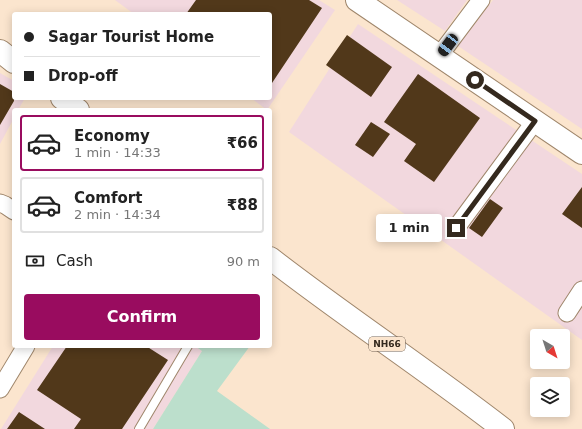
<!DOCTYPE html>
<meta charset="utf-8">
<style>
:root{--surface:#fff;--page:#f6f6f6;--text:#222;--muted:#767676;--line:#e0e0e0;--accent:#990c5f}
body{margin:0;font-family:"DejaVu Sans",sans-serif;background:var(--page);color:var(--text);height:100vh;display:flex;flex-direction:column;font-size:15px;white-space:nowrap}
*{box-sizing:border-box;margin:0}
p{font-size:13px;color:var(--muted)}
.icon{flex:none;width:22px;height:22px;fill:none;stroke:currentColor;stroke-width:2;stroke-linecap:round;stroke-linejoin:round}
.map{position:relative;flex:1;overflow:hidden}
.details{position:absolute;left:12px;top:108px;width:260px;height:240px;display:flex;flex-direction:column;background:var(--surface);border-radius:4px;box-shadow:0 2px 10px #0003}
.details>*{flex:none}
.guide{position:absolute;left:12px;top:12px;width:260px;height:88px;border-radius:4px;box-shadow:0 2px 10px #0003;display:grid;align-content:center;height:88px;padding:0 12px;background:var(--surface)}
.needle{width:26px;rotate:141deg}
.buttons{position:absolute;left:530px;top:329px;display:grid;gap:8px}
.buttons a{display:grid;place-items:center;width:40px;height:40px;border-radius:4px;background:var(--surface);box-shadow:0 2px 10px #0003;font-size:20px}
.end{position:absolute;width:18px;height:18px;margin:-9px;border:5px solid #34291e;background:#fff;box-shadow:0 0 0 2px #fff}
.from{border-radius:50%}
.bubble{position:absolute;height:28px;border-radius:4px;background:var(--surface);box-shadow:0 2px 10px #0003;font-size:13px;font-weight:700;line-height:28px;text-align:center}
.car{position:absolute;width:12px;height:24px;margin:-12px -6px;border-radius:5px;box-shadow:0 0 3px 1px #0007;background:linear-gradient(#222 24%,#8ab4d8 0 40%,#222 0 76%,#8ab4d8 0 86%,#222 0)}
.guide b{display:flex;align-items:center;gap:14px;height:38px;font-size:15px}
.guide b+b{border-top:1px solid var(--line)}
.guide i{width:10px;height:10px;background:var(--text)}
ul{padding:7px 0 0;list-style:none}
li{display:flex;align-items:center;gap:12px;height:56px;margin:0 8px 6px;padding:0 4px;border:2px solid var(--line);border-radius:4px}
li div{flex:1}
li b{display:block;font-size:15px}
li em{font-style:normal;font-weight:700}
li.on{border-color:var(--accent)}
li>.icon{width:36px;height:36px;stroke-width:1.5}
.pay{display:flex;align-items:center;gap:10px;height:44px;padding:0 12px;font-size:15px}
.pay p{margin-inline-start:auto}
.primary-button{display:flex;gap:8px;margin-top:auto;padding:8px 12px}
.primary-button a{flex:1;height:46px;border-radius:4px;background:var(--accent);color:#fff;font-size:16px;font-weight:700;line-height:46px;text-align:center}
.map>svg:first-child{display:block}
</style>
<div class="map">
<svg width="582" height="429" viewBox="0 0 582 429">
<rect width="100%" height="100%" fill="#fbe5ce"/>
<!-- commercial -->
<path fill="#f2d8de" d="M115 0H319L335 10 267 110 251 98H270V14H134Z
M397 0H467L445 31Z
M493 0H582V129L458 46Z
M358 24 582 174V340L289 132Z
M0 73 14 81V98H25L18 110H14V118L0 144Z
M53 346H195L202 351 153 429H1Z"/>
<!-- green -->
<path fill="#bcdfcc" d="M195 346H250L217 391 270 429H153L202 351Z"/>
<!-- building -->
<path fill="#51381a" d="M196 0H309L322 8 270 86V14H186Z
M347 35 392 67 371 97 326 65Z
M418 74 480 118 434 182 404 161 416 144 384 122Z
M0 84 14 92V101L0 125Z
M371 122 390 134 373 157 355 145Z
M582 187V228L562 214Z
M490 199 503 208 482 237 469 228Z
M67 346H146L168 360 122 429H74L81 419 37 390Z
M19 412 45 429H7Z"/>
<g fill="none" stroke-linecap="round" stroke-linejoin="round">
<defs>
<path id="service" d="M139 429 188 346"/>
<path id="minor" d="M439 56 481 0
M0 203 5 205 14 211
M456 228 535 121
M567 313 582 290
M0 389 26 346"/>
<path id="primary" d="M0 51 14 62
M62 98 78 110
M270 258C346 317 427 370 503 429"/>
<path id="trunk" d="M357 0 582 153"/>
</defs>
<!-- service casing -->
<use href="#service" stroke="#9f866b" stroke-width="10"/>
<!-- minor casing -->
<use href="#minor" stroke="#9f866b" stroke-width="19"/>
<!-- primary casing -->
<use href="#primary" stroke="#9f866b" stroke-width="24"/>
<!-- trunk casing -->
<use href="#trunk" stroke="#9f866b" stroke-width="24"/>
<!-- service -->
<use href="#service" stroke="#fff" stroke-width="8"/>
<!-- minor -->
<use href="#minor" stroke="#fff" stroke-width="17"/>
<!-- primary -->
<use href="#primary" stroke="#fff" stroke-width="22"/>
<!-- trunk -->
<use href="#trunk" stroke="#fff" stroke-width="22"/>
</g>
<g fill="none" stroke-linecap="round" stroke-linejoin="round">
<!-- route -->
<path stroke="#34291e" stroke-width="5" d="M456 228 535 121 475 80"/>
</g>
<g text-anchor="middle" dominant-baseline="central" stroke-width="4" stroke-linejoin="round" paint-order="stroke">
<!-- shield labels -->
<rect fill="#fbe5ce" stroke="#706153" stroke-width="1" x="369" y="337" width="36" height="14" rx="3"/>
<g font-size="9" font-weight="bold" fill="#34291e">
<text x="387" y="344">NH66</text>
</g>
</g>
</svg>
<div class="buttons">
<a><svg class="needle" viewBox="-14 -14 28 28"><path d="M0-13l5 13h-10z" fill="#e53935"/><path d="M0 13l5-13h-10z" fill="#767676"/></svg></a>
<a><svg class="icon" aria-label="layers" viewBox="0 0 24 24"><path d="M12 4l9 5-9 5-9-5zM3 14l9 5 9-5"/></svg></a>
</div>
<i class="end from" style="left:475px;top:80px"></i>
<i class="end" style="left:456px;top:228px"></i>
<div class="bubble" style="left:376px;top:214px;width:66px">1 min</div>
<i class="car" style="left:448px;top:45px;rotate:217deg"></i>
<div class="guide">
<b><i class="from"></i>Sagar Tourist Home</b>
<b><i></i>Drop-off</b>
</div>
<section class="details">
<ul>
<li class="on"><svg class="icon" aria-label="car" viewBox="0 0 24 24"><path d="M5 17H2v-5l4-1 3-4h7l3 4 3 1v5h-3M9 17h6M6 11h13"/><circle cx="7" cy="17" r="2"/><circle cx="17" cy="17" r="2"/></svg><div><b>Economy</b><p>1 min · 14:33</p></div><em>₹66</em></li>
<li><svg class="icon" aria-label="car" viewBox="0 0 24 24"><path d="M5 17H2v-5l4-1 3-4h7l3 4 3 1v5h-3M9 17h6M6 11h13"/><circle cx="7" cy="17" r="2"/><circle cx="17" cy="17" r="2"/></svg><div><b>Comfort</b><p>2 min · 14:34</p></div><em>₹88</em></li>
</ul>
<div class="pay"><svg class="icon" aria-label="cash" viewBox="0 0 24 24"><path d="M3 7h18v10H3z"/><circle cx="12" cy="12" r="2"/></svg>Cash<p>90 m</p></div>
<div class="primary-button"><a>Confirm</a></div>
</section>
</div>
